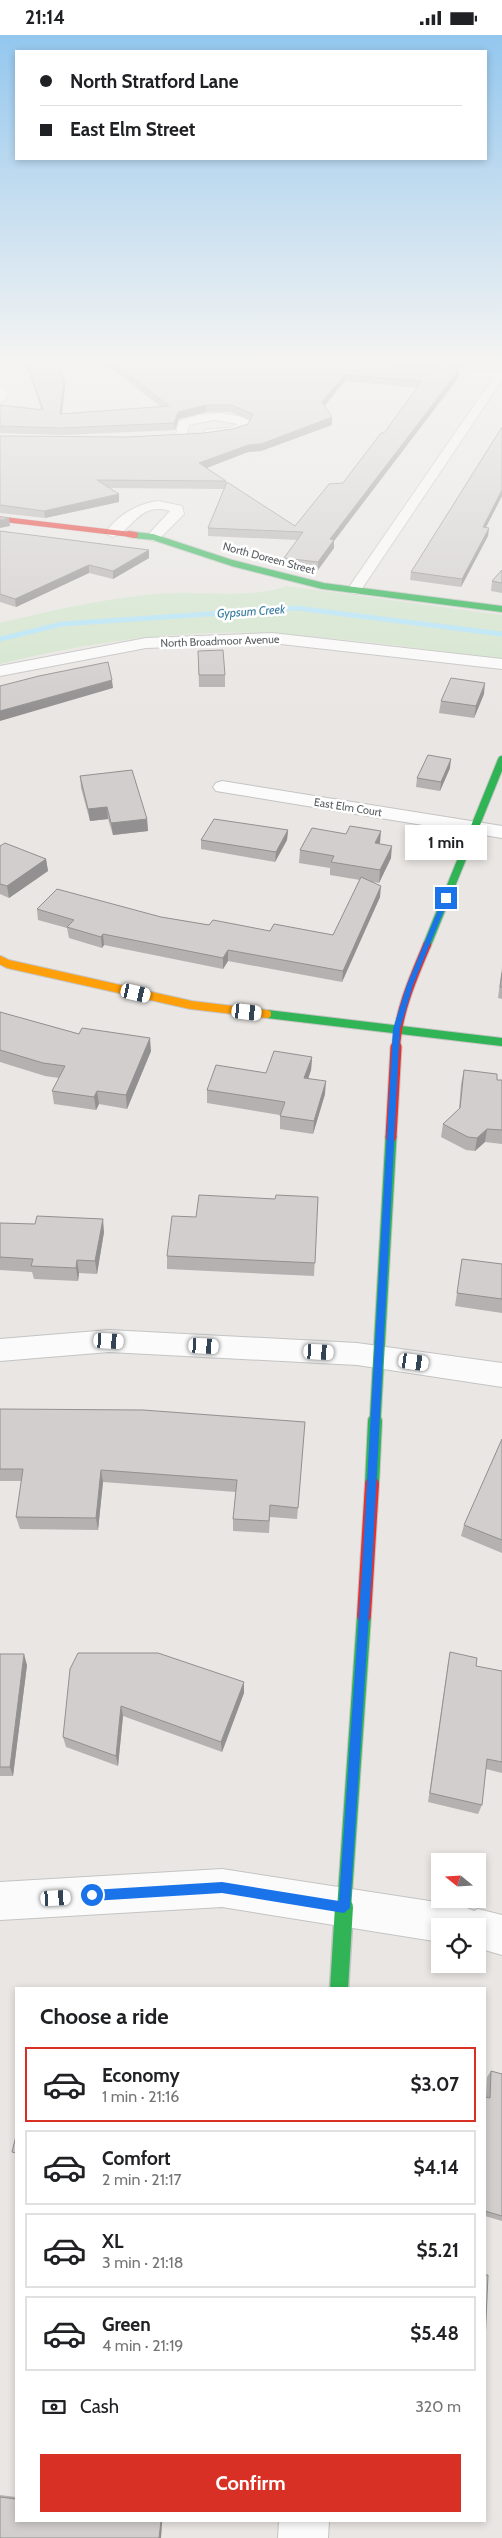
<!DOCTYPE html>
<meta charset="utf-8">
<style>
:root{--surface:#fff;--page:#f2f2f2;--text:#202124;--muted:#757577;--line:#e0e0e0;--accent:#d93025}
body{margin:0;font-family:Cabin,sans-serif;background:var(--page);color:var(--text);height:100vh;display:flex;flex-direction:column;font-size:19px;white-space:nowrap}
*{box-sizing:border-box;margin:0}
p{font-size:16px;color:var(--muted)}
.icon{flex:none;width:28px;height:28px;fill:none;stroke:currentColor;stroke-width:2;stroke-linecap:round;stroke-linejoin:round}
.map{position:relative;flex:1;overflow:hidden}
.sheet{position:absolute;left:15px;top:1952px;width:471px;height:535px;display:flex;flex-direction:column;background:var(--surface);border-radius:0px;box-shadow:0 2px 8px #0003}
.sheet>*{flex:none}
.hud{position:absolute;left:15px;top:15px;width:472px;height:110px;border-radius:0px;box-shadow:0 2px 8px #0003;display:grid;align-content:center;height:110px;padding:0 25px;background:var(--surface)}
.needle{width:32px;rotate:288deg}
.fabs{position:absolute;left:431px;top:1818px;display:grid;gap:10px}
.fabs a{display:grid;place-items:center;width:55px;height:55px;border-radius:0px;background:var(--surface);box-shadow:0 2px 8px #0003;font-size:25px}
.end{position:absolute;width:22px;height:22px;margin:-11px;border:6px solid #1a73e8;background:#fff;box-shadow:0 0 0 2px #fff}
.from{border-radius:50%}
.bubble{position:absolute;height:35px;border-radius:0px;background:var(--surface);box-shadow:0 2px 8px #0003;font-size:16px;font-weight:700;line-height:35px;text-align:center}
.car{position:absolute;width:15px;height:30px;margin:-15px -8px;border-radius:6px;box-shadow:0 0 4px 1px #0007;background:linear-gradient(#fff 24%,#345 0 40%,#fff 0 76%,#345 0 86%,#fff 0)}
.hud b{display:flex;align-items:center;gap:18px;height:48px;font-size:19px}
.hud b+b{border-top:1px solid var(--line)}
.hud i{width:12px;height:12px;background:var(--text)}
ul{padding:0;list-style:none}
li{display:flex;align-items:center;gap:15px;height:75px;margin:0 10px 8px;padding:0 15px;border:2px solid var(--line);border-radius:0px}
li div{flex:1}
li b{display:block;font-size:19px}
li em{font-style:normal;font-weight:700}
li.selected{border-color:var(--accent)}
li>.icon{width:45px;height:45px;stroke-width:1.5}
h2{padding:0 25px;font-size:22px;line-height:60px}
.pay{display:flex;align-items:center;gap:12px;height:55px;padding:0 25px;font-size:19px}
.pay p{margin-inline-start:auto}
.primary-button{display:flex;gap:10px;margin-top:auto;padding:10px 25px}
.primary-button a{flex:1;height:58px;border-radius:0px;background:var(--accent);color:#fff;font-size:20px;font-weight:700;line-height:58px;text-align:center}
.status{display:flex;justify-content:space-between;align-items:center;height:35px;padding:0 25px;background:var(--surface);direction:ltr}
.status svg{height:14px;fill:currentColor}
.map>svg:first-child{display:block}
</style>
<div class="status"><b>21:14</b><svg viewBox="0 0 49 12"><path d="M0 12V9h3v3zM5 12V6h3v6zM10 12V3h3v9zM15 12V0h3v12zM26 1h20v11H26zM47 4h2v5h-2z"/></svg></div>
<div class="map">
<svg width="502" height="2503" viewBox="0 0 502 2503">
<rect width="100%" height="100%" fill="#e9e6e3"/>
<!-- green -->
<path fill="#d3e5cd" d="M287 551 502 580V625C428 614 354 604 279 599 189 593 88 607 0 629V588C55 575 113 561 169 558 209 556 250 564 287 551Z"/>
<g fill="none" stroke-linecap="round" stroke-linejoin="round">
<!-- stream -->
<path stroke="#b4e4f7" stroke-width="5" d="M0 604 62 589 296 573 502 599"/>
<defs>
<path id="street" d="M359 328H399L497 337 502 334V345L359 558 354 559 347 555 493 343 364 331Z
M0 352 4 353 8 360 4 366 0 367Z
M222 378 242 382 251 387C244 400 218 404 205 401V395L229 393 238 389 214 385 189 390 186 403H178L176 400 179 386 198 380Z
M158 466 182 471 184 479 158 505 153 506 146 502 170 476C138 466 133 497 112 502L105 498C118 480 137 469 158 466Z
M272 598 502 624V634L272 608 146 613 0 641V631L146 603Z
M222 746 502 791V803L216 756 213 752 216 748Z
M109 1295 357 1308 502 1328V1352L357 1330 109 1317 0 1326V1304Z
M222 1834 462 1871 474 1876 478 1874 502 1880V1920L478 1913V1891H440V1907L222 1872 0 1885V1847Z
M279 2486H329L328 2503H278Z"/>
<path id="fast-far5" d="M135 500 140 501"/>
<path id="fast-far4" d="M135 500 153 502 232 528 323 551 502 574"/>
<path id="fast-far3" d="M427 910 502 725
M267 979 502 1007"/>
<path id="fast-far2" d="M375 1388 391 1102"/>
<path id="fast-far1" d="M372 1449 375 1386
M344 1874 364 1581"/>
<path id="fast" d="M339 1954 344 1872"/>
<path id="slow" d="M0 925 8 929 191 970 267 979"/>
<path id="jam-far4" d="M0 484 135 500"/>
<path id="jam-far3" d="M129 499 135 500"/>
<path id="jam-far2" d="M396 1013C398 977 413 943 427 910"/>
<path id="jam-far1" d="M391 1102 396 1012"/>
<path id="jam" d="M364 1581 372 1449"/>
</defs>
<!-- street casing -->
<use href="#street" stroke="#c4c4c4" stroke-width="2"/>
<!-- fast-far5 casing -->
<use href="#fast-far5" stroke="#c4c4c4" stroke-width="6"/>
<!-- fast-far4 casing -->
<use href="#fast-far4" stroke="#c4c4c4" stroke-width="8"/>
<!-- fast-far3 casing -->
<use href="#fast-far3" stroke="#c4c4c4" stroke-width="10"/>
<!-- fast-far2 casing -->
<use href="#fast-far2" stroke="#c4c4c4" stroke-width="13"/>
<!-- fast-far1 casing -->
<use href="#fast-far1" stroke="#c4c4c4" stroke-width="16"/>
<!-- fast casing -->
<use href="#fast" stroke="#c4c4c4" stroke-width="21"/>
<!-- slow casing -->
<use href="#slow" stroke="#c4c4c4" stroke-width="10"/>
<!-- jam-far4 casing -->
<use href="#jam-far4" stroke="#c4c4c4" stroke-width="6"/>
<!-- jam-far3 casing -->
<use href="#jam-far3" stroke="#c4c4c4" stroke-width="8"/>
<!-- jam-far2 casing -->
<use href="#jam-far2" stroke="#c4c4c4" stroke-width="10"/>
<!-- jam-far1 casing -->
<use href="#jam-far1" stroke="#c4c4c4" stroke-width="13"/>
<!-- jam casing -->
<use href="#jam" stroke="#c4c4c4" stroke-width="16"/>
<!-- street -->
<use href="#street" fill="#fcfbfb" fill-rule="evenodd"/>
<!-- fast-far5 -->
<use href="#fast-far5" stroke="#30b455" stroke-width="5"/>
<!-- fast-far4 -->
<use href="#fast-far4" stroke="#30b455" stroke-width="6"/>
<!-- fast-far3 -->
<use href="#fast-far3" stroke="#30b455" stroke-width="8"/>
<!-- fast-far2 -->
<use href="#fast-far2" stroke="#30b455" stroke-width="11"/>
<!-- fast-far1 -->
<use href="#fast-far1" stroke="#30b455" stroke-width="14"/>
<!-- fast -->
<use href="#fast" stroke="#30b455" stroke-width="18"/>
<!-- slow -->
<use href="#slow" stroke="#ff9f0a" stroke-width="8"/>
<!-- jam-far4 -->
<use href="#jam-far4" stroke="#e5322d" stroke-width="5"/>
<!-- jam-far3 -->
<use href="#jam-far3" stroke="#e5322d" stroke-width="6"/>
<!-- jam-far2 -->
<use href="#jam-far2" stroke="#e5322d" stroke-width="8"/>
<!-- jam-far1 -->
<use href="#jam-far1" stroke="#e5322d" stroke-width="11"/>
<!-- jam -->
<use href="#jam" stroke="#e5322d" stroke-width="14"/>
</g>
<!-- wall -->
<path fill="#b4b1b0" fill-rule="evenodd" d="M26 328H57L64 345 65 352 62 379 161 372 115 336 94 328H383L459 342 334 506V513L318 535 284 531V523L298 505 208 501V493L224 454 109 453 119 467 45 483 0 478V401L128 402 204 398 232 394 248 389 250 385 231 377H206L179 384 175 395 63 400 0 398V370L41 374ZM345 346 417 353 384 398 343 448 295 491 226 449V446L206 433 248 417 261 416 332 390 324 370Z
M418 328H469L466 332Z
M502 461 486 492 489 493 488 501 461 552 410 545 411 537Z
M0 496 149 515V523L113 544 89 538 16 572 0 567Z
M502 535V558L491 556 492 546Z
M198 616 225 640V652H199Z
M484 659 474 683 439 678 441 666Z
M450 733 440 756 416 752 417 743Z
M80 741 147 784 148 796 113 800 108 784 90 786 81 753Z
M288 795 287 805 275 827 201 814V805Z
M380 809 391 823 379 848 373 847 380 862 342 947 228 926 223 934 104 910 102 913 69 903 67 893 38 885 37 874 161 882 209 890 270 896 333 900 360 845 330 840V833L299 828 300 815Z
M0 811 46 824 48 836 9 863 0 859Z
M502 932V964L498 963Z
M0 977 79 999 151 1016 127 1074 99 1069 96 1075 54 1069 52 1056 59 1043 45 1041 0 1027Z
M312 1022 311 1035 308 1044 325 1059 313 1099 280 1094V1080L207 1068V1055L266 1038Z
M464 1035 497 1045H502V1109L485 1107 475 1116 466 1115 441 1102 443 1089 459 1074 461 1049Z
M318 1162 314 1241 167 1234V1221L196 1182 275 1164Z
M0 1188 104 1197 97 1239 79 1238 78 1246 34 1244 32 1237 0 1235Z
M462 1224 502 1229V1278L455 1271Z
M0 1374 304 1399 297 1484 270 1482 269 1498 233 1496V1484L236 1457 103 1447 98 1495 20 1494 16 1482 22 1446H0Z
M502 1404V1518L461 1501 464 1490Z
M450 1617 476 1631 502 1636V1738L486 1734 482 1770 478 1779 428 1767 448 1628Z
M78 1618 244 1647V1658L222 1717 123 1681 118 1731 66 1712 63 1702Z
M0 1619 27 1630 13 1741H0Z
M491 2036 502 2039V2186L485 2181V2062H486L487 2042Z
M0 2460 16 2462V2486H162L161 2503H0Z"/>
<!-- shaded-wall -->
<path fill="#929090" d="M459 335V342L334 506V513L318 535V527L330 504Z
M345 340V346L322 374V367Z
M64 345 65 352 61 386 60 379Z
M206 370V377L179 384 175 395 174 388 178 377Z
M332 382V390L261 416 248 417 199 436V428L248 410Z
M502 455V461L482 500 483 492Z
M119 459V467L45 483 44 476Z
M9 483 10 491 0 493V485Z
M489 493 488 501 461 552 462 544Z
M149 515V523L113 544V536Z
M89 530V538L16 572 15 564Z
M112 645 113 653 0 686V676Z
M485 648 484 659 474 683 476 671Z
M451 724 450 733 440 756 441 747Z
M107 772 108 784 90 786 88 774Z
M147 784 148 796 113 800 111 788Z
M288 795 287 805 275 827 276 817Z
M381 796 380 808H375Z
M392 811 391 823 379 848 380 835Z
M46 824 48 836 9 863 7 851Z
M381 851 380 862 342 947 343 936Z
M103 899 104 910 102 913 101 902Z
M228 915V926L223 934V923Z
M150 1003 151 1016 127 1074 126 1060Z
M312 1022 311 1035 304 1056V1043Z
M326 1046 325 1059 313 1099 314 1086Z
M97 1056 99 1069 96 1075 94 1062Z
M487 1094 485 1107 475 1116 477 1103Z
M103 1184 104 1197 97 1239 95 1226Z
M77 1225 79 1238 78 1246 76 1233Z
M101 1435 103 1447 98 1495 96 1483Z
M24 1619 27 1630 13 1741 10 1732Z
M244 1647V1658L222 1717 221 1707Z
M121 1671 123 1681 118 1731 116 1721Z
M161 2486H162L161 2503H159Z"/>
<!-- building -->
<path fill="#d1cecd" stroke="#929090" d="M27 328H57L64 345 60 379 169 371 115 329 112 328H383L459 335 330 504 334 505 318 527 284 523 303 497 208 493 227 447 295 491 329 449 343 448 381 398H384L422 346 345 340 322 367 332 382 261 409 248 410 199 428 226 446 97 445 119 459 44 476 0 470V401L128 402 204 398 232 394 248 389 253 379 231 370H206L178 377 174 388 62 393 0 391V370L43 375Z
M502 392V455L483 492 489 493 462 544 411 537Z
M0 482 9 483 0 485Z
M0 496 149 515 113 536 89 530 15 564 0 559Z
M502 535V548L492 546Z
M223 615 225 640H199L198 616Z
M108 627 112 645 0 676V651L39 641Z
M451 643 485 648 476 671 441 666Z
M428 720 451 724 441 747 417 743Z
M132 735 147 784 111 788 107 772 88 774 80 741Z
M214 784 288 795 276 817 201 805Z
M350 791 381 796 375 808 392 811 380 835 331 827 334 821 300 815 312 793 346 799Z
M5 808 46 824 7 851 0 849V811Z
M361 842 381 851 343 936 228 915 223 923 103 899 101 902 67 892 74 885 37 874 57 854 161 882 209 890 213 885 270 896 274 889 333 900Z
M502 938V952H500Z
M0 977 79 999 82 993 150 1003 126 1060 97 1056 94 1062 52 1056 65 1031 43 1028 0 1015Z
M274 1016 312 1022 304 1043 326 1046 314 1086 280 1081 285 1067 207 1055 216 1030 266 1038Z
M464 1035 497 1039V1045H502V1095L487 1094 477 1103 468 1102 443 1089 460 1073Z
M199 1160 275 1164 276 1160 318 1162 315 1228 167 1221 172 1181 196 1182Z
M37 1181 103 1184 95 1226 77 1225 76 1233 31 1231 33 1224 0 1222V1188L35 1189Z
M462 1224 502 1229V1264L457 1258Z
M0 1374 143 1375 305 1387 298 1473 270 1470 269 1486 233 1484 237 1445 101 1435 96 1483 16 1482 23 1434H0Z
M502 1404V1505L464 1490Z
M450 1617 477 1623 476 1631 502 1636V1727L487 1724 482 1770 430 1758Z
M78 1618H158L244 1647 221 1707 121 1671 116 1721 63 1702 70 1634Z
M0 1619H24L10 1732H0Z
M491 2036 502 2039V2181L485 2176V2062L490 2063Z
M16 2101V2118L12 2117Z
M485 2240H488L485 2308Z
M0 2462 16 2464V2486H161L159 2503H0Z"/>
<!-- sky -->
<linearGradient id="sky" x2="0" y2="1"><stop stop-color="#93c7ee"/><stop offset="0.48" stop-color="#f5f4f2"/><stop offset="1" stop-color="#f5f4f2" stop-opacity="0"/></linearGradient>
<rect width="502" height="678" fill="url(#sky)"/>
<!-- route -->
<path fill="#1a73e8" d="M446 861 449 863 413 950 400 994 372 1534 350 1873 344 1878 222 1858 92 1866 87 1860 92 1855 222 1847 339 1866 362 1534 393 994 407 950 443 863Z"/>
<g text-anchor="middle" dominant-baseline="central" stroke-width="5" stroke-linejoin="round" paint-order="stroke">
<!-- far-street labels -->
<g font-size="11" fill="#595e61" stroke="#fff">
<text transform="translate(269 523) rotate(15)">North Doreen Street</text>
<text transform="translate(220 606) rotate(-2)">North Broadmoor Avenue</text>
<text transform="translate(348 772) rotate(9)">East Elm Court</text>
</g>
<!-- far-water labels -->
<g font-size="12" font-style="italic" fill="#357aa0" stroke="#fff">
<text transform="translate(251 576) rotate(-4)">Gypsum Creek</text>
</g>
</g>
</svg>
<div class="fabs">
<a><svg class="needle" viewBox="-14 -14 28 28"><path d="M0-13l5 13h-10z" fill="#e53935"/><path d="M0 13l5-13h-10z" fill="#757577"/></svg></a>
<a><svg class="icon" aria-label="locate" viewBox="0 0 24 24"><circle cx="12" cy="12" r="6"/><path d="M12 2v4M12 18v4M2 12h4M18 12h4"/></svg></a>
</div>
<i class="end from" style="left:92px;top:1860px"></i>
<i class="end" style="left:446px;top:863px"></i>
<div class="bubble" style="left:405px;top:790px;width:82px">1 min</div>
<i class="car" style="left:136px;top:958px;rotate:103deg"></i>
<i class="car" style="left:247px;top:977px;rotate:96deg"></i>
<i class="car" style="left:109px;top:1306px;rotate:93deg"></i>
<i class="car" style="left:204px;top:1311px;rotate:93deg"></i>
<i class="car" style="left:319px;top:1317px;rotate:93deg"></i>
<i class="car" style="left:414px;top:1327px;rotate:98deg"></i>
<i class="car" style="left:56px;top:1863px;rotate:87deg"></i>
<div class="hud">
<b><i class="from"></i>North Stratford Lane</b>
<b><i></i>East Elm Street</b>
</div>
<section class="sheet">
<h2>Choose a ride</h2>
<ul>
<li class="selected"><svg class="icon" aria-label="car" viewBox="0 0 24 24"><path d="M5 17H2v-5l4-1 3-4h7l3 4 3 1v5h-3M9 17h6M6 11h13"/><circle cx="7" cy="17" r="2"/><circle cx="17" cy="17" r="2"/></svg><div><b>Economy</b><p>1 min · 21:16</p></div><em>$3.07</em></li>
<li><svg class="icon" aria-label="car" viewBox="0 0 24 24"><path d="M5 17H2v-5l4-1 3-4h7l3 4 3 1v5h-3M9 17h6M6 11h13"/><circle cx="7" cy="17" r="2"/><circle cx="17" cy="17" r="2"/></svg><div><b>Comfort</b><p>2 min · 21:17</p></div><em>$4.14</em></li>
<li><svg class="icon" aria-label="car" viewBox="0 0 24 24"><path d="M5 17H2v-5l4-1 3-4h7l3 4 3 1v5h-3M9 17h6M6 11h13"/><circle cx="7" cy="17" r="2"/><circle cx="17" cy="17" r="2"/></svg><div><b>XL</b><p>3 min · 21:18</p></div><em>$5.21</em></li>
<li><svg class="icon" aria-label="car" viewBox="0 0 24 24"><path d="M5 17H2v-5l4-1 3-4h7l3 4 3 1v5h-3M9 17h6M6 11h13"/><circle cx="7" cy="17" r="2"/><circle cx="17" cy="17" r="2"/></svg><div><b>Green</b><p>4 min · 21:19</p></div><em>$5.48</em></li>
</ul>
<div class="pay"><svg class="icon" aria-label="cash" viewBox="0 0 24 24"><path d="M3 7h18v10H3z"/><circle cx="12" cy="12" r="2"/></svg>Cash<p>320 m</p></div>
<div class="primary-button"><a>Confirm</a></div>
</section>
</div>
